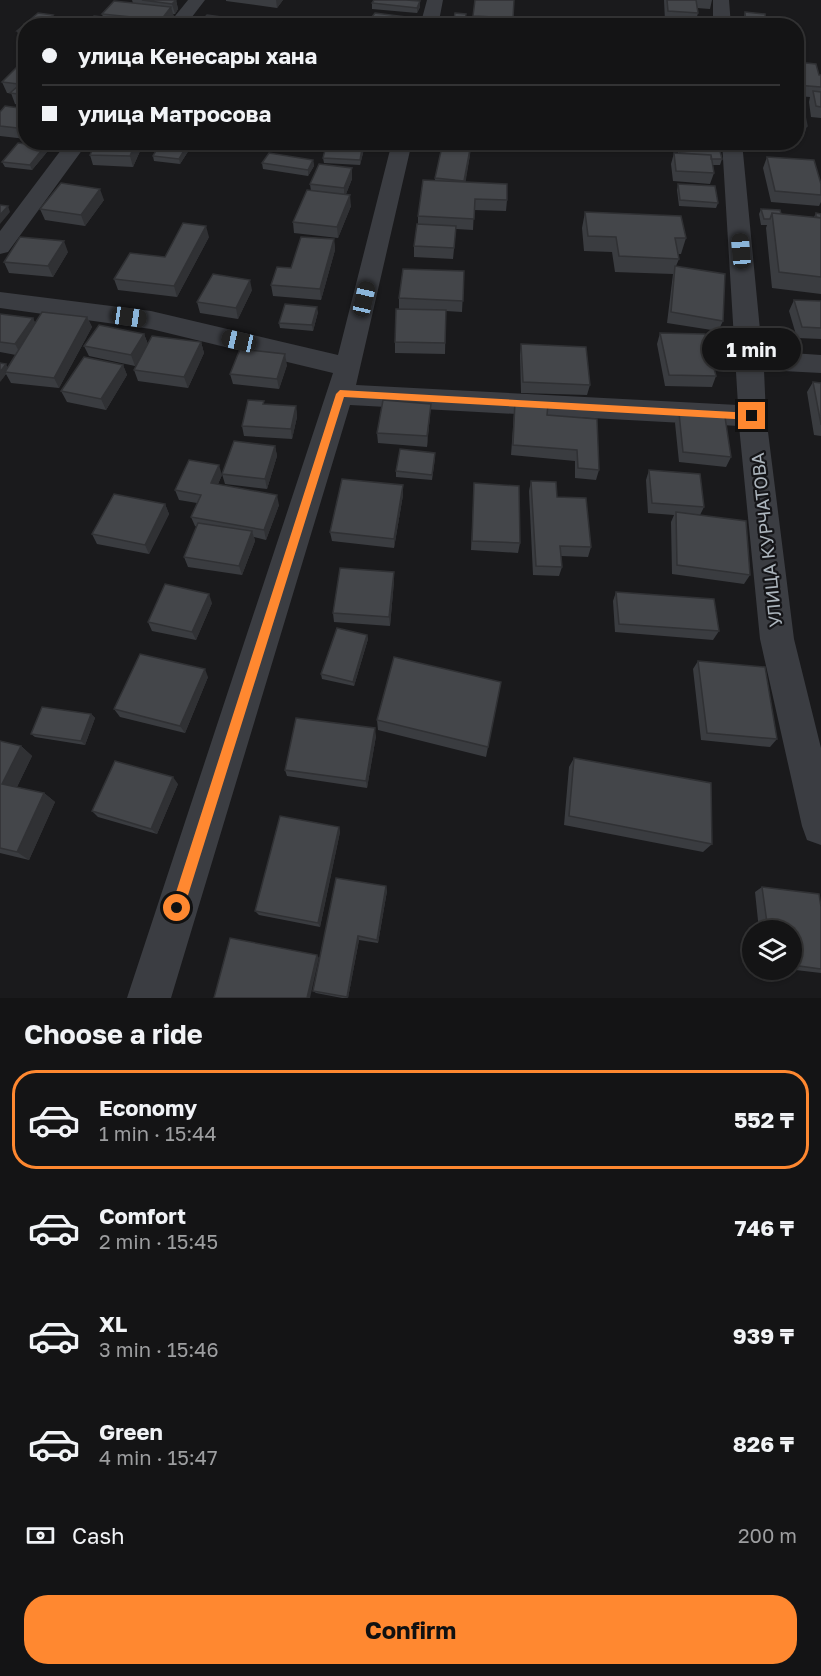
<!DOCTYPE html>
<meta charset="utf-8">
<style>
:root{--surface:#141415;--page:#212122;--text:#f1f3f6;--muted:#9d9ea0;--line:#333334;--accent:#ff8830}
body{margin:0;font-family:"Golos Text",sans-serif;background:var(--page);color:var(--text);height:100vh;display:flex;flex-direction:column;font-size:22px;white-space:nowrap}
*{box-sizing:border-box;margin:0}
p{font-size:20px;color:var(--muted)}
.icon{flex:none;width:33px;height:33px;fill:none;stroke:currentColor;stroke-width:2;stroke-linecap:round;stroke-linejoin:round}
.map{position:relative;height:998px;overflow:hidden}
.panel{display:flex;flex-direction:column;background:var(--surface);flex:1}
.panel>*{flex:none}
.hud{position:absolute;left:18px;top:18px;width:786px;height:132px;border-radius:24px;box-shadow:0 2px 4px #0004,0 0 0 2px var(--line);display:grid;align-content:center;height:132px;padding:0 24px;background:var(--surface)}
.buttons{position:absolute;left:742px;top:920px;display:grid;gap:12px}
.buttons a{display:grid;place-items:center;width:60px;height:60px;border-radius:50%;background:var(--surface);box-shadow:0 2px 4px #0004,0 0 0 2px var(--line);font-size:30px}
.end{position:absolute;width:27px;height:27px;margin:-14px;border:8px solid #ff8830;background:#111;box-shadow:0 0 0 3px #111}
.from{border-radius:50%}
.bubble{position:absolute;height:42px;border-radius:21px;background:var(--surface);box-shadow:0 2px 4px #0004,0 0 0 2px var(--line);font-size:20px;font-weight:700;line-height:42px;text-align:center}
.car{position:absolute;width:18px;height:36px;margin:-18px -9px;border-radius:8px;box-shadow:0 0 4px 2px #0007;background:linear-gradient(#222 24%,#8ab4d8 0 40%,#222 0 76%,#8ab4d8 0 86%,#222 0)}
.hud b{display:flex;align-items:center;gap:21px;height:57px;font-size:22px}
.hud b+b{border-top:2px solid var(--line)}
.hud i{width:15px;height:15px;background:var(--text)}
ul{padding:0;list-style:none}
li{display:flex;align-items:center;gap:18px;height:99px;margin:0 12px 9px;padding:0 12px;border:3px solid transparent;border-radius:24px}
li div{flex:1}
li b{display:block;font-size:22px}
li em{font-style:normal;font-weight:700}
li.active{border-color:var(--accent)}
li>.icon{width:54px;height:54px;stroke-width:1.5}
h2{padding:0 24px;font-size:27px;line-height:72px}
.pay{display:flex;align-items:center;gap:15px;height:66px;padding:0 24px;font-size:22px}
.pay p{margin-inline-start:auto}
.cta{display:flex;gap:12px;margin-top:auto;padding:12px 24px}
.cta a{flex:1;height:69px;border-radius:24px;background:var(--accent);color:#111;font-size:24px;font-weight:700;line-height:69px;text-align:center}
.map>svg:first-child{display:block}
</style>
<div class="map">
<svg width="821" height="998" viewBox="0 0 821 998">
<rect width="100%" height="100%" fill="#1a1a1c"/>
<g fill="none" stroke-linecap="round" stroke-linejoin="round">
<!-- street -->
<path fill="#3b3d42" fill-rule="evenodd" d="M188 0H205L185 26H167Z
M427 0H443L438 26H420Z
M713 0H729L731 26H713Z
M67 142H88L8 252 0 254V231Z
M392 142H412L356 385 738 405 722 142H742L762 351 821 355V373L764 370 766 416 794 639 821 748V845L807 840 802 826 760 639 739 426 350 405 171 998H127L333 373 151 329 0 308V292L151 311 338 355Z"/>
</g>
<!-- wall -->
<path fill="#3a3c40" d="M132 0H176L178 9 175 14H173L174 17 167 26H84L103 17 102 14 133 3Z
M226 0H283L277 8 226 1Z
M374 0H414L420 7 417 13 372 9V3Z
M475 0H514L513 26H453L466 14V20H473Z
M664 0H712L710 9 697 8 698 13 696 20 698 26H668L669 21H665Z
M745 12 766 26H744V17Z
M38 13 53 15 55 20 49 26H26V41L24 37 19 36 17 31Z
M407 17V23L406 24 414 26H368L367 23Z
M26 62V106L15 104 11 93H7L2 82Z
M796 62 819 75H821V118L811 117 809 102 810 97 796 96Z
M796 105 807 126 803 137 796 136Z
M26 109V139L0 136V126Z
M144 142 133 167 93 165 90 155Z
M676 142H708L707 146 722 159 720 165H712L714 173 710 184 673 181 671 164 674 153H678V150L679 145 676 144Z
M188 144 189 150 180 164 154 161 153 156Z
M471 144 470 155 465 182 507 200 506 211 474 210 473 230 456 229 453 259 414 257V246L418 224V216L435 181V178Z
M364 149 360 165 324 163 323 158Z
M47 152 32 170 5 167 2 162Z
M767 157 821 184V202L819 206 771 202 763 168Z
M313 160 314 166 308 176 263 169 262 163Z
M352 168V179L346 194 351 206 338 238 294 233 293 222 311 191 310 184Z
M678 184 718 203 716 208 679 206 677 190Z
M104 200 85 226 45 220 40 209Z
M761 209 781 214 814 217 816 213 821 214V294L772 288 766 228 767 225H761L759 214Z
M585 212 686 238 681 254H678L679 259 676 266 723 321 718 331 667 323 673 274 615 272 612 252 584 251 582 228Z
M209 237 177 297 118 290 114 279 165 257Z
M334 239 335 250 321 300 273 296 271 285 291 268Z
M68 252 53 277 9 273 4 262Z
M464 271 462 312 446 311 445 354 395 353V342L399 309V298Z
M252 290 238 319 200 313 197 302Z
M794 300 821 301V339L797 338 789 311Z
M318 312 313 331 280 328 279 323Z
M0 314 33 318 35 323 87 317 92 327 59 388 11 383 6 374 0 382 16 355 0 352Z
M660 333 716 376 712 387 665 386 657 344Z
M144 334 148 344 201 342 204 353 188 388 138 381 134 370 141 356 135 366 89 356 84 346Z
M521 344 590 385 587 395 521 393 520 355Z
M123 365 127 375 106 410 67 402 61 391Z
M287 365 279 389 233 384 230 374Z
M813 382 821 383V436L814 435 807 392Z
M515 401 547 415 599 470 596 480 575 478V461L511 455 514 412Z
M431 404 427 447 378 443 377 433Z
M265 405 296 406 297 417 292 439 244 436 242 426Z
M679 413 731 457 726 467 679 462 675 423Z
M275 446 277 456 267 489 225 484 222 474Z
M435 458 432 480 396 477V471Z
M649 470 704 507 700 515 750 575 744 584 672 574 671 522 674 515 648 513 646 480Z
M222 475 218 484 279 505 266 540 254 537 255 541 242 575 188 567 184 557 197 527 195 526 191 517 197 503 179 500 175 490Z
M531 481 557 497 591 547 588 557 561 556 562 567 559 576 533 575 529 491Z
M474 483 520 543 518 553 471 550Z
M403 495 394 548 332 541 330 532Z
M165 504 169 514 149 554 97 544 92 534Z
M394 572V581L390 626 334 622 333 613Z
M616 592 719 631 713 640 615 632 613 601Z
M212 603 196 640 152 631 148 622Z
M367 635 368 639 354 686 322 679 321 674Z
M698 661 777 739 770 747 701 740 693 669Z
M208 677 185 733 120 717 114 709Z
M501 682 486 757 378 730 377 720Z
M91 714 95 718 85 745 35 737 31 734Z
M376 736 367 788 287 776 285 770Z
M0 741 21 746 32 756 17 787 44 793 55 802 29 860 0 853Z
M574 758 712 844 703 852 564 825 569 767Z
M178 784 157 834 98 817 92 811Z
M339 827 340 832 320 927 259 915 255 911Z
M386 886 387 891 378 943 359 940 348 998H342L316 993 313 991Z
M762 887 821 907V973L787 969H792V930H759L755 892Z"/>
<!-- shaded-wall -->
<path fill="#303134" d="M176 0 178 9 175 14 172 4Z
M276 0H283L277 8Z
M420 1V7L417 13V8Z
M171 7 174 17 167 26H162L161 20Z
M53 15 55 20 49 26H41Z
M136 142H144L133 167 130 156Z
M188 144 189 150 180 164 179 159Z
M363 144 364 149 360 165V160Z
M471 144 470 155 464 192V181Z
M45 146 47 152 32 170 30 165Z
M313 160 314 166 308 176V170Z
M352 168V179L344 199V188Z
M100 189 104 200 85 226 81 215Z
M350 195 351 206 338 238 337 227Z
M8 206 10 212 0 224V215Z
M206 226 209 237 177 297 174 286Z
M334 239 335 250 321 300 320 289Z
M64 241 68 252 53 277 48 266Z
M250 280 252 290 238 319 236 308Z
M317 307 318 312 313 331 312 325Z
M87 317 92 327 59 388 54 378Z
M33 318 38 329 21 355 15 344Z
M144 334 148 345 135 366 131 355Z
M201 342 204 353 188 388 184 377Z
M285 354 287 365 279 389 277 379Z
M6 364 9 370 5 372 6 374 0 382V372Z
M123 365 127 375 106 410 101 399Z
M431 404 430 414 427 447V436Z
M296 406 297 417 292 439 291 429Z
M275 446 277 456 267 489 265 479Z
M219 465 222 475 214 493 211 483Z
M403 485V495L394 548V539Z
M277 495 279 505 266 540 264 530Z
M165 504 169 514 149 554 145 545Z
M252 531 255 541 242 575 239 566Z
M394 572V581L390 626 389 617Z
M209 594 212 603 196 640 192 632Z
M367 635 368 639 354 686 353 682Z
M205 669 208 677 185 733 180 726Z
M91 714 95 718 85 745 81 741Z
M375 728 376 736 367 788 366 781Z
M21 746 32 756 14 793 2 784Z
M173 777 178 784 157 834 151 829Z
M44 793 55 802 29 860 17 852Z
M339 827 340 832 320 927 318 923Z
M386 886 387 891 378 943 377 940Z
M358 936 359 940 348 998H347V997Z
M317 955 319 958 310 998H307Z"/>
<!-- building -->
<path fill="#44464a" stroke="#303134" stroke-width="1.5" d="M142 0H176L172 4Z
M374 0H406L420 1 417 8 372 3Z
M475 0H514L513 18 473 16Z
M667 0H696L698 13 668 11Z
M114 1 171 7 161 20 102 14Z
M745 12 765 14 766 26 746 24Z
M38 13 53 15 41 26H26V32L17 31Z
M375 13 407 17 402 24H400L399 26H388L367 23Z
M455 13 466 14 465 20 499 22 498 26H453Z
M207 15 252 21 249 26H197Z
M94 16 160 23 157 26H84Z
M670 18 698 20V26H670Z
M400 24 414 26H399Z
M22 62H26V85L2 82Z
M796 62 816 64 819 75H821V87L796 85Z
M17 87 26 89V95L10 93Z
M813 91 821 92V107L816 106Z
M796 105 803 106 807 126 796 125Z
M5 106 26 109V129L0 126V112Z
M96 142H136L130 156 90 155Z
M161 142H173L188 144 179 159 153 156Z
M327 142 363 144 360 160 323 158Z
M443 142 471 144 464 181 435 178Z
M18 143 45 146 30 165 2 162Z
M679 144 719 147 722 159H711V155L680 153Z
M269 153 313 160 308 170 262 163Z
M674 153 711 155 714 173 676 171Z
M767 157 814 160 821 184V195L775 191Z
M319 164 352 168 344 188 310 184Z
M423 180 507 184V200L475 199 474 219 418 216Z
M61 183 100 189 81 215 40 209Z
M678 184 715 186 718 203 680 200Z
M307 190 350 195 337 227 293 222Z
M0 205 8 206 0 215Z
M761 209 780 210 781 214 772 213 770 219H764Z
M585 212 681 216 686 238H675L679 259 619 256 616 237 588 236Z
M772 213 821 218V277L779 272Z
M816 213 821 214V218L816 217Z
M183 223 206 226 174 286 114 279 130 253 165 257Z
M417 224 456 226 454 248 414 246Z
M20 237 64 241 48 266 4 262Z
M301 237 334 239 320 289 271 285 277 267 291 268Z
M675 266 725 274 723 321 671 312Z
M403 269 464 271 463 301 399 298Z
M213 274 250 280 236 308 197 302Z
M794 300 821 301V328L802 327Z
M285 304 317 307 312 325 279 323Z
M396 309 446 310 445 343 395 342Z
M42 312 87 317 54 378 5 372Z
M0 314 33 318 15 344 0 342Z
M99 325 144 334 131 355 84 346Z
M660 333 705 334 716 376 669 375Z
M152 336 201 342 184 377 134 370Z
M521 344 586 347 590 385 523 382Z
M240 349 285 354 277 379 230 374Z
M84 357 123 365 101 399 61 391Z
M0 363 6 364 0 372Z
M813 382 821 383V425V424Z
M248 400 264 401 263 404 296 406 291 429 242 426Z
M383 400 431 404 427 436 377 433Z
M515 401 548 404 547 415 597 419 599 470 578 468 577 450 513 445Z
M679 413 725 417 731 457 683 452Z
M234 441 275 446 265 479 222 474Z
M400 449 435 453 432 475 396 471Z
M189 460 219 465 211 483 277 495 264 530 191 517 201 495 175 490Z
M649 470 700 474 704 507 652 503Z
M342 479 403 485 394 539 330 532Z
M531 481 556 482 557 497 586 498 591 547 560 546 562 567 536 566Z
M474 483 519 486 520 543 472 541Z
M114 494 165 504 145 545 92 534Z
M676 512 746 521 750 575 677 565Z
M198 523 252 531 239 566 184 557Z
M340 568 394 572 389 617 333 613Z
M165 584 209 594 192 632 148 622Z
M616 592 714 599 719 631 619 624Z
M337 628 367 635 353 682 321 674Z
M140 654 205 669 180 726 114 709Z
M394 657 501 682 488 747 377 720Z
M698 661 765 667 777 739 707 733Z
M42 707 91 714 81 741 31 734Z
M296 718 375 728 366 781 285 770Z
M0 741 21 746 2 784 44 793 17 852 0 848Z
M574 758 711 783 712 844 569 816Z
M115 761 173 777 151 829 92 811Z
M280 816 339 827 318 923 255 911Z
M336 878 386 886 377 940 358 936 347 997 313 991Z
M762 887 819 894 821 907V969L792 965V930H768Z
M230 938 317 955 307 998H214Z"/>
<!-- route -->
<path fill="#ff8830" d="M340 390 752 413 757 416 752 420 344 397 184 908 182 913 177 915 173 913 171 908 336 394Z"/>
<g text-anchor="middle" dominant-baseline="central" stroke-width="4.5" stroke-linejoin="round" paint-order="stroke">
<!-- street labels -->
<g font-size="18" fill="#acb5bd" stroke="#151518">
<text transform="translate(766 540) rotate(-96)">УЛИЦА КУРЧАТОВА</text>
</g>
</g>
</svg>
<div class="buttons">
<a><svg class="icon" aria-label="layers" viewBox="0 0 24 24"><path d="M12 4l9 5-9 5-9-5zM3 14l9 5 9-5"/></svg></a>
</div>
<i class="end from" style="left:177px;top:908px"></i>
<i class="end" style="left:752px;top:416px"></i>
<div class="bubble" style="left:702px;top:328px;width:99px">1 min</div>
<i class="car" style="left:741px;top:251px;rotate:355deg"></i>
<i class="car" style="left:364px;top:299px;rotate:13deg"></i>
<i class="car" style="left:129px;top:317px;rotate:98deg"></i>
<i class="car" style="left:239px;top:341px;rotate:283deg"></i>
<div class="hud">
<b><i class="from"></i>улица Кенесары хана</b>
<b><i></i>улица Матросова</b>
</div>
</div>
<section class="panel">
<h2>Choose a ride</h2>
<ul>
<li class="active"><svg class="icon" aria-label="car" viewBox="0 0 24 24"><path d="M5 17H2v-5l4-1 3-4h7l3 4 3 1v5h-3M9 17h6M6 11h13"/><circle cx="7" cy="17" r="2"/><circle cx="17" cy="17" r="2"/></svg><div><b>Economy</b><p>1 min · 15:44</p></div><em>552 ₸</em></li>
<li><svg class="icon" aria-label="car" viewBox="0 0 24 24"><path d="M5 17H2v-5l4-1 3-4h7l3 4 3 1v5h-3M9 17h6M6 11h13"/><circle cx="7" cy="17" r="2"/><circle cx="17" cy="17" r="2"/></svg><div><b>Comfort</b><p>2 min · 15:45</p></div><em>746 ₸</em></li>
<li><svg class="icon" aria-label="car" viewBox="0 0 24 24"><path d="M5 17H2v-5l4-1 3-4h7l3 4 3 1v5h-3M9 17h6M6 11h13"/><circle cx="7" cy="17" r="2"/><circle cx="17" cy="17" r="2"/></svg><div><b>XL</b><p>3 min · 15:46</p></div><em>939 ₸</em></li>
<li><svg class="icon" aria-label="car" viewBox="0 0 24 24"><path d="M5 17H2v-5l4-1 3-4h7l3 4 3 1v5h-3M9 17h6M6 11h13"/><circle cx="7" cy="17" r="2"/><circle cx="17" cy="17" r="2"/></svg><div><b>Green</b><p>4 min · 15:47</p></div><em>826 ₸</em></li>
</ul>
<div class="pay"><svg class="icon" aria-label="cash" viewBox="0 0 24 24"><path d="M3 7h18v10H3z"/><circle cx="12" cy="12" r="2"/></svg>Cash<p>200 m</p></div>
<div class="cta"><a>Confirm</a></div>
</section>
